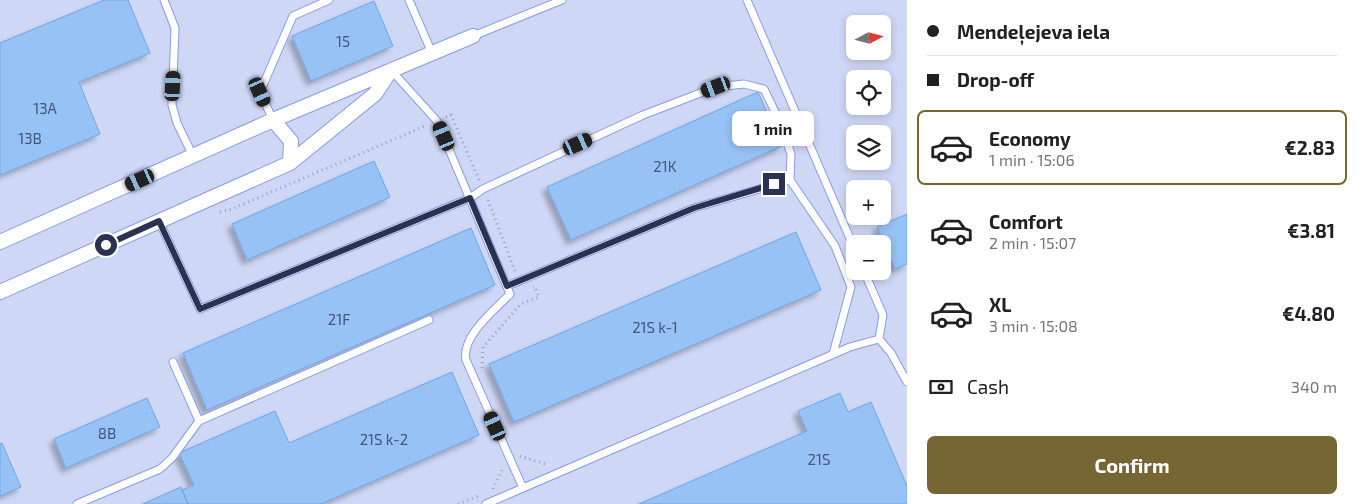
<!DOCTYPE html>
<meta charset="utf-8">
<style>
:root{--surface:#fff;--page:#f6f6f6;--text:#202124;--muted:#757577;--line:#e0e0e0;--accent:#756633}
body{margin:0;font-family:"Exo 2",sans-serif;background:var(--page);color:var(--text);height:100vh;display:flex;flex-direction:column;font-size:19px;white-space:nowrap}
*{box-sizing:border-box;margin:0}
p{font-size:16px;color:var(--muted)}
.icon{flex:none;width:28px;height:28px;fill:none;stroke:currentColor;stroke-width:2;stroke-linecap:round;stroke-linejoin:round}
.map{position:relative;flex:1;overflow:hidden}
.panel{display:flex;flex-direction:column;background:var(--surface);width:450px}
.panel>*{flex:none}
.banner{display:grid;align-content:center;height:110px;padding:0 20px;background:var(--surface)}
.needle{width:32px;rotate:83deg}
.controls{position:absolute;left:846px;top:15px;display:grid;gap:10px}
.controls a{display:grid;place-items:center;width:45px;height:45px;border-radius:8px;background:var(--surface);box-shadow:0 2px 8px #0003;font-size:25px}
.end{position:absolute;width:22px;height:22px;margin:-11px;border:6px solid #2b3150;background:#fff;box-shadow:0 0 0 2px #fff}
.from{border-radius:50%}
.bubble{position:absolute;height:35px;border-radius:8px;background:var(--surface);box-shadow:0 2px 8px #0003;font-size:16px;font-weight:700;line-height:35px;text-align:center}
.car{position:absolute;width:15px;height:30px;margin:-15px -8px;border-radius:6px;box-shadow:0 0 4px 1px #0007;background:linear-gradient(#222 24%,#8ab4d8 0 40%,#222 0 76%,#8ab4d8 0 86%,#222 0)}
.banner b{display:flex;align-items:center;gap:18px;height:48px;font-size:19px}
.banner b+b{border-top:1px solid var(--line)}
.banner i{width:12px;height:12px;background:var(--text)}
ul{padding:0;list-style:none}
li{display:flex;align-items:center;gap:15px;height:75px;margin:0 10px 8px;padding:0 10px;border:2px solid transparent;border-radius:8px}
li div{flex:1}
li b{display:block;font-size:19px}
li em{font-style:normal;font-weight:700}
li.active{border-color:var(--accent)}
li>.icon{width:45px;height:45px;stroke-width:1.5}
.pay{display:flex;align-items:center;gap:12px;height:55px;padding:0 20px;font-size:19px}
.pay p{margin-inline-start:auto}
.cta{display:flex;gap:10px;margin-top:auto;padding:10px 20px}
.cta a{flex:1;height:58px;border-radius:8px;background:var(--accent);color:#fff;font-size:20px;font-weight:700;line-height:58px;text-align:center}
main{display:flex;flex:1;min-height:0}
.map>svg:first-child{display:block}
</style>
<main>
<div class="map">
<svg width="907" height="504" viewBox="0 0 907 504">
<defs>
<filter id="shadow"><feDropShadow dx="-4.5" dy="4.5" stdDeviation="2.5" flood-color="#0004"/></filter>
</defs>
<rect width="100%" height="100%" fill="#cfd7f6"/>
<!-- building -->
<path fill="#97c2f6" stroke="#6fa5e4" filter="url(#shadow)" d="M104 0H128L150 53 79 82 100 134 0 175V43Z
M374 1 393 46 311 81 292 36Z
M758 92 782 146 571 240 547 187Z
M374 161 390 197 247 260 232 224Z
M907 214V264L895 269 877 227Z
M471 228 495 285 207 410 183 353Z
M796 232 821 290 514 422 489 364Z
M452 372 479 435 321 504H188L182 490 194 485 179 453 275 411 289 443Z
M840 393 848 412 871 402 907 486V504H639L807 431 798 411Z
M147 398 160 427 66 468 54 439Z
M2 443 21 487 0 496V444Z
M181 487 188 504H143Z"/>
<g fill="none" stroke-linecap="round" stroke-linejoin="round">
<defs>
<path id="service" d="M164 0 175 28 172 105 177 123 193 156
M409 0 432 53
M747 0 855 250
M473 36 562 0
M391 70 437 121 510 294C495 310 461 336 466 360L523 488
M273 120 260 92 293 16 329 0
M790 180 835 246 851 287 833 354
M159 221 200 309 470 198 483 189 643 115 716 87 744 84 764 89 779 120 791 154 790 180 694 208 507 286
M864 271 883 315 879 339
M879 339 891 353 907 382
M173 362 199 421
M77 504 160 469 172 458 199 421 429 320
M486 504 850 347 879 339"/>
<path id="minor" d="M273 120 291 141 290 163
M0 242 273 120 473 36
M0 292 290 163 375 94 391 70"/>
</defs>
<!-- service casing -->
<use href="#service" stroke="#8a9be5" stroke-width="9"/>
<!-- minor casing -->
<use href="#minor" stroke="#8a9be5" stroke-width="16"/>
<!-- path -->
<path stroke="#989fbe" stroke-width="3" stroke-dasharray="1 4" stroke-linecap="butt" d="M446 117 451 115 479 180
M488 200 515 271
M220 212 232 209 427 125
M482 368 483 347 521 304 539 297 535 287H533
M520 456 548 465
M493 489 502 470
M458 504 478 496"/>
<!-- service -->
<use href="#service" stroke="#fff" stroke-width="7"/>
<!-- minor -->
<use href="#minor" stroke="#fff" stroke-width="14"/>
</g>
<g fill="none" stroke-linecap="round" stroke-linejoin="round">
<!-- route -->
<path stroke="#2b3150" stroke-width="6" d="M106 245 159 221 200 309 470 198 507 286 694 208 774 184"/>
</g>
<g text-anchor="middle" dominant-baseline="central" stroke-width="5" stroke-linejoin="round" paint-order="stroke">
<!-- number labels -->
<g font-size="15" fill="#46557a">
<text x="343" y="41">15</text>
<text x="45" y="108">13A</text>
<text x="30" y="138">13B</text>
<text x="665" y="166">21K</text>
<text x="339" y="319">21F</text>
<text x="655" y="327">21S k-1</text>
<text x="107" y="433">8B</text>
<text x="384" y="439">21S k-2</text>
<text x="819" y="459">21S</text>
</g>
</g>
</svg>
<div class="controls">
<a><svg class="needle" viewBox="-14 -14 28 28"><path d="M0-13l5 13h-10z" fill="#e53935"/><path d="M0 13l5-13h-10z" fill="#757577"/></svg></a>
<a><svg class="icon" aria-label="locate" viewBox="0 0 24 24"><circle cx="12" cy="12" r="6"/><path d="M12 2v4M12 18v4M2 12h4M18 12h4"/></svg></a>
<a><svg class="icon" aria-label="layers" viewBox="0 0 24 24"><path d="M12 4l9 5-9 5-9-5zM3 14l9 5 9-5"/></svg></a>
<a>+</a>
<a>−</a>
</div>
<i class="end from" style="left:106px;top:245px"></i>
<i class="end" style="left:774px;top:184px"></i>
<div class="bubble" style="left:732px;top:111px;width:82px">1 min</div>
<i class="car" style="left:173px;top:86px;rotate:3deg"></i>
<i class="car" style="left:716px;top:87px;rotate:249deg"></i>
<i class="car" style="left:260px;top:92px;rotate:156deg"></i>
<i class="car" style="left:444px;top:136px;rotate:337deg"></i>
<i class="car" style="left:578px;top:144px;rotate:66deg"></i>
<i class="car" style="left:140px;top:180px;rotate:246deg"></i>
<i class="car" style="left:495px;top:426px;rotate:336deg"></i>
</div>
<section class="panel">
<div class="banner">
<b><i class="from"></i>Mendeļejeva iela</b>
<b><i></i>Drop-off</b>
</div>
<ul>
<li class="active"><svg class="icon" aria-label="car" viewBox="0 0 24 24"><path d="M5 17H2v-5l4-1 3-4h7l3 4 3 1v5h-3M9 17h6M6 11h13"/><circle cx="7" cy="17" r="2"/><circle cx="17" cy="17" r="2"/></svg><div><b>Economy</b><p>1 min · 15:06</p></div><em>€2.83</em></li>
<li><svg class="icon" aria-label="car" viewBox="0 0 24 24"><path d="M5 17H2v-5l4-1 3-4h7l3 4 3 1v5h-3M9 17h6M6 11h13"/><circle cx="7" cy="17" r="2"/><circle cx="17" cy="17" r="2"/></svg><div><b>Comfort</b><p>2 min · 15:07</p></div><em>€3.81</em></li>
<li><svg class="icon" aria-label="car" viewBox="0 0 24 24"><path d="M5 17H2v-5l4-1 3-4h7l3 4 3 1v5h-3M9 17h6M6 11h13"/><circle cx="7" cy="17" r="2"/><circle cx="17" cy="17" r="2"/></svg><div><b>XL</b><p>3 min · 15:08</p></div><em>€4.80</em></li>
</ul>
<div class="pay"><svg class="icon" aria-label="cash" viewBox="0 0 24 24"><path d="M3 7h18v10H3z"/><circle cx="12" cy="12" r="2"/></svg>Cash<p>340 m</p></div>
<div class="cta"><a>Confirm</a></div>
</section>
</main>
